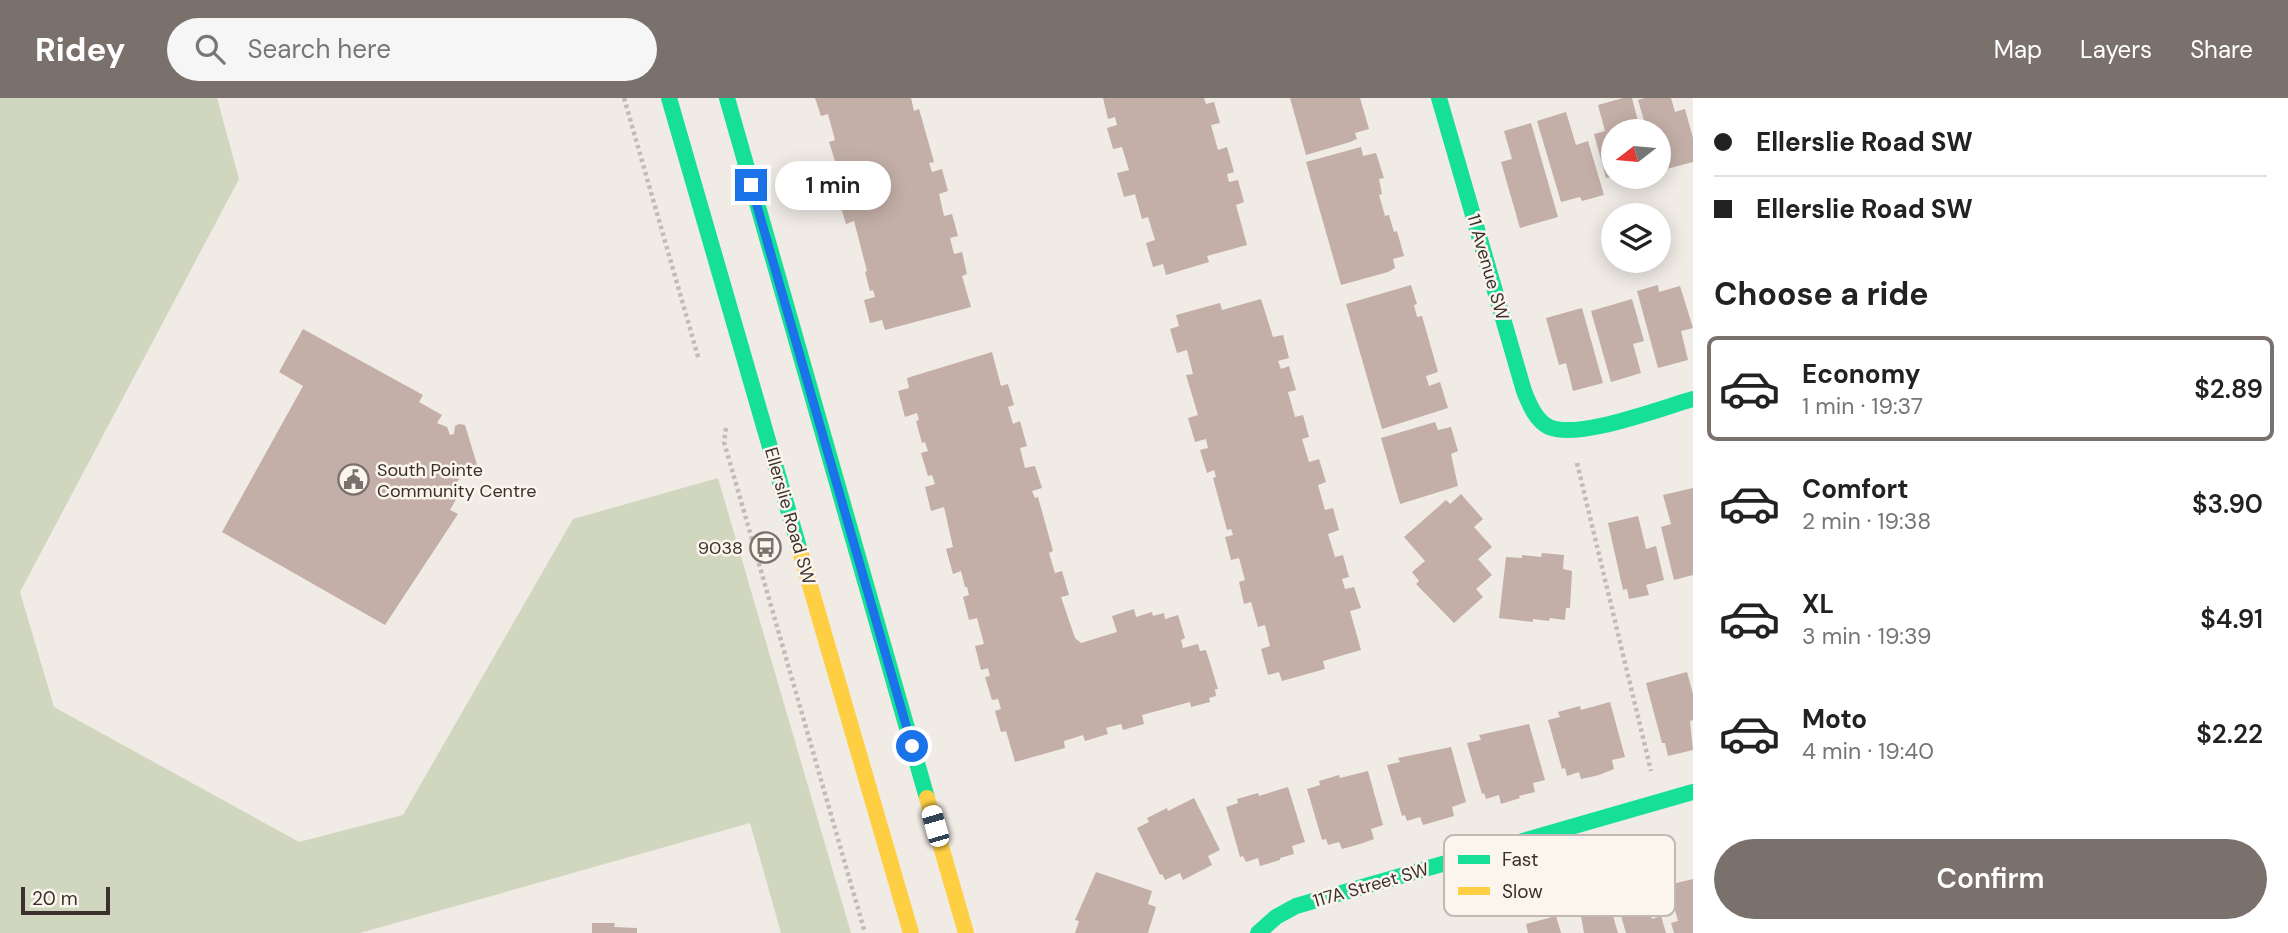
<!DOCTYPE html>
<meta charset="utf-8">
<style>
:root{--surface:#fff;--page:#f6f6f6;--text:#222;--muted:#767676;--line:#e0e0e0;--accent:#7a716c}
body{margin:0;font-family:"DM Sans",sans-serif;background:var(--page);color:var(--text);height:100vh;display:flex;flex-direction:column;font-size:26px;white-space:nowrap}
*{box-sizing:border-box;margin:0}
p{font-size:23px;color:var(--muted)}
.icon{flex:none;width:38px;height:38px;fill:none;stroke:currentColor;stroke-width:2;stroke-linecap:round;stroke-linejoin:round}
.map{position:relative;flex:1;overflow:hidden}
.details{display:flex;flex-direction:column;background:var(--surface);width:595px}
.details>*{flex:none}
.top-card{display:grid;align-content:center;height:154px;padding:0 21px;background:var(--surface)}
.needle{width:46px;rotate:254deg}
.fabs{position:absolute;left:1601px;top:21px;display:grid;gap:14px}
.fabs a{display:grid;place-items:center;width:70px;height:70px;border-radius:50%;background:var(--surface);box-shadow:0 4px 18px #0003;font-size:35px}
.scale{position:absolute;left:21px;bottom:18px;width:89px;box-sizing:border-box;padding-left:7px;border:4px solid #3b302b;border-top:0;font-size:19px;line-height:24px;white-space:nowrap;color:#3b302b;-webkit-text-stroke:5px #fbf5ee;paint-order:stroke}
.end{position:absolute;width:32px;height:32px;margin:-16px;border:9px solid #1a73e8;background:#fff;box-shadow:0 0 0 4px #fff}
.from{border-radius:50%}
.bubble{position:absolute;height:49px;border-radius:24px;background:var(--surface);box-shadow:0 4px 18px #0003;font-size:23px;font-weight:600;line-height:49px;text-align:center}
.car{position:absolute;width:21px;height:42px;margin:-21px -10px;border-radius:9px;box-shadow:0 0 5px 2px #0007;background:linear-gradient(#fff 24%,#345 0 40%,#fff 0 76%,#345 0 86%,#fff 0)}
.top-card b{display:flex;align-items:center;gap:24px;height:66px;font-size:26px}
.top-card b+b{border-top:2px solid var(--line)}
.top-card i{width:18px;height:18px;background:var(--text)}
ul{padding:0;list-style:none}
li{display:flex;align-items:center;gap:21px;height:105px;margin:0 14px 10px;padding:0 7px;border:4px solid transparent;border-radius:10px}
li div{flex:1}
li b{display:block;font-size:26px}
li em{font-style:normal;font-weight:600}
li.current{border-color:var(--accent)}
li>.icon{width:63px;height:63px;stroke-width:1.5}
h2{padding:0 21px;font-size:32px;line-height:84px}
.action{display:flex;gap:14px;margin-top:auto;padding:14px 21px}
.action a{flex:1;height:80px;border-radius:42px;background:var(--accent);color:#fff;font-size:28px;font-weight:600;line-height:80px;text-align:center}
header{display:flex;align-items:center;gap:42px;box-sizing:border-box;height:98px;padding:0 35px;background:var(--accent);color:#fff}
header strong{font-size:33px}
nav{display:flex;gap:38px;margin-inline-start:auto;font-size:24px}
.search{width:490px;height:63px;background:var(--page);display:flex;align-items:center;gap:18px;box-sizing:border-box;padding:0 24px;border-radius:38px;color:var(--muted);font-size:26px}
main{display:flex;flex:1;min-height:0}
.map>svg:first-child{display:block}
</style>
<header>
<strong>Ridey</strong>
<div class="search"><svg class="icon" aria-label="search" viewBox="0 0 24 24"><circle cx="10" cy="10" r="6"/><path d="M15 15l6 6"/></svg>Search here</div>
<nav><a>Map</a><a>Layers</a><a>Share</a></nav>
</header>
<main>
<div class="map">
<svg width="1693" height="835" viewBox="0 0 1693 835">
<rect width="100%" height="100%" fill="#f0ebe5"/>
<!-- green -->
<path fill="#d1d6bf" d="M0 0H217L239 81 20 494 54 609 299 744 403 717 573 421 718 380 851 835H781L750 725 360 835H0Z"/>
<!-- building -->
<path fill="#c3afa7" d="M815 0H911L914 13 919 11 934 64 929 65 932 74 942 71 948 93 939 96 944 118 952 116 958 138 950 140 954 156 962 154 967 176 962 178 971 209 885 232 882 222 870 225 864 202 875 199 873 192 870 193 865 174 867 173 854 123 846 126 840 106 848 104 829 44 835 42 828 16 821 18Z
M1103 0H1204L1206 6 1214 4 1220 25 1211 27 1218 52 1227 49 1234 74 1227 76 1229 84 1238 82 1244 104 1236 107 1247 147 1207 158 1209 164 1166 177 1163 166 1153 169 1146 145 1155 142 1148 119 1142 121 1135 96 1124 99 1117 75 1129 72 1122 49 1113 51 1107 30 1117 27 1115 19 1108 21Z
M1290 0H1360L1369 31 1355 35 1357 41 1350 44 1306 57Z
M1623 0H1632L1640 31 1614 33V78L1606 80 1594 36 1605 33 1598 7Z
M1645 0H1671L1675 14 1685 11 1693 40V64L1659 73V33H1647L1638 2Z
M1566 14 1576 47 1588 43 1604 97 1582 103 1580 99 1561 104 1537 23Z
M1531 25 1558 119 1520 130 1501 64 1512 61 1504 33Z
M1361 49 1363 58 1376 55 1384 80 1379 81 1382 96 1379 97 1385 118 1389 117 1394 134 1397 133 1404 158 1393 161 1395 170 1388 174 1341 187 1306 64Z
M1411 187 1417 206 1414 207 1417 219 1422 218 1438 274 1426 278 1429 288 1440 284 1448 310 1382 331 1346 206Z
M1658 187 1659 194 1680 188 1693 230 1681 233 1688 262 1658 270 1637 193Z
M1261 201 1273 239 1283 237 1289 260 1278 263 1281 271 1289 268 1296 292 1288 294 1295 319 1303 317 1309 339 1302 341 1309 364 1319 361 1326 384 1318 387 1325 412 1333 410 1339 432 1328 436 1335 459 1343 457 1349 479 1342 481 1345 491 1354 489 1361 510 1350 513 1361 552 1323 563 1325 571 1282 583 1279 574 1268 577 1261 551 1270 548 1265 527 1258 529 1251 504 1244 506 1239 484 1245 482 1239 460 1231 462 1225 439 1233 437 1231 431 1227 432 1213 380 1216 379 1214 372 1207 375 1200 352 1208 350 1206 341 1195 344 1188 320 1198 317 1186 277 1193 276 1187 252 1177 255 1170 231 1179 228 1176 217 1220 205 1222 212Z
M1632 201 1644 243 1633 246 1641 275 1611 284 1591 213Z
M1582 210 1603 285 1573 293 1566 265 1559 267 1546 220Z
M303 231 423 297 419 304 442 317 437 325 447 329 450 337 454 336 455 328 459 326 465 327 478 370 475 374 469 376 464 370 460 371 462 377 455 387 462 391 450 412 458 416 385 527 222 434 303 288 279 274Z
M992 254 1001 288 1008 286 1014 307 1008 309 1013 326 1020 323 1027 348 1020 350 1025 370 1035 368 1042 390 1032 393 1035 400 1038 399 1053 453 1049 455 1055 475 1062 473 1069 497 1061 499 1075 540 1081 545 1117 534 1112 518 1134 511 1136 519 1152 514 1153 518 1164 515 1165 521 1178 517 1185 540 1181 542 1183 550 1198 546 1200 553 1206 552 1218 591H1215L1216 598 1209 600 1210 604 1191 609 1190 604 1142 617 1144 626 1123 632 1121 626 1106 630 1108 636 1085 643 1083 637 1064 643 1065 650 1015 664 1006 633 1001 634 995 613 1001 611 998 601 992 602 985 579 990 578 988 570 981 572 975 548 984 546 977 520 969 522 963 499 969 497 967 489H965L961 473 953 476 946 451 953 449 944 409 931 413 925 389 935 386 932 377 928 378 921 355 928 353 925 344 922 345 916 323 919 322 917 315 905 319 898 293 909 290 907 280Z
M1435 324 1438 332 1451 329 1458 353 1451 356 1458 388 1400 406 1381 340Z
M1693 390V477L1674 482 1661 429 1671 426 1663 397Z
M1461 396 1483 421 1474 429 1492 449 1478 461 1492 477 1476 491 1483 499 1454 525 1416 486 1419 483 1412 474 1425 463 1404 439 1446 402 1450 406Z
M1638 418 1646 451 1656 448 1664 482 1646 487 1649 497 1629 501 1627 491 1623 492 1608 425Z
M1542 455 1564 457 1563 471 1572 473 1570 510H1566L1565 522 1550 520 1549 523 1533 521V524L1499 520 1506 459 1522 460V457L1541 459Z
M1687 574 1693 596V622L1690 623 1693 652 1668 658 1665 645H1662L1646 585Z
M1610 604 1625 659 1612 662 1614 671 1599 677 1581 681 1579 674 1567 678 1565 670 1562 671 1548 622 1560 619 1558 614 1580 608 1581 612Z
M1529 626 1545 682 1533 685 1535 694 1519 698 1520 700 1501 706 1499 697 1486 701 1484 695 1482 696 1467 645 1481 642 1479 637Z
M1451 649 1466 704 1452 709 1454 718 1423 727 1420 719 1407 723 1405 717 1402 718 1387 667 1400 664 1398 660Z
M1368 673 1383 727 1371 731 1374 741 1360 746 1342 751 1339 744 1328 747 1326 741 1322 742 1307 691 1320 687 1319 683 1339 677 1340 680Z
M1288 689 1305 744 1292 748 1294 756 1280 760V762L1260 768 1258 760 1246 764 1243 758 1240 759 1226 709 1238 705 1237 701 1258 695 1259 698Z
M1194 700 1220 752 1208 758 1212 767 1183 782 1180 775 1165 782 1162 776 1160 777 1137 730 1149 724 1147 720 1167 710 1168 713Z
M1096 774 1152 793 1148 806 1156 809 1148 835H1075L1079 823 1075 822Z
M1693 781V835H1674L1671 825 1678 823 1668 787Z
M1644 793 1652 821 1661 818 1666 835H1626L1616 801Z
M1609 804 1618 835H1584L1580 812Z
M1556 818 1561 835H1528L1526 826Z
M592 825H615L614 829 637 830V835H592Z"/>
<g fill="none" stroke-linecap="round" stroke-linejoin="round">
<!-- path -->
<path stroke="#c2bbb6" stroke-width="4.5" stroke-dasharray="3.5 3.5" stroke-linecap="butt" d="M624 0 699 262
M726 330 724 344 865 835
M1577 365 1651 673"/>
<!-- fast -->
<path stroke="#16e098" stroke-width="16" d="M669 0 800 453
M727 0 927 700
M1439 0 1524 293C1529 305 1535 322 1549 329 1578 342 1661 310 1693 301
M1258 835 1276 819 1296 808 1693 694"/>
<!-- slow -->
<path stroke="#ffcf43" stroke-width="16" d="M800 453 911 835
M927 700 966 835"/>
</g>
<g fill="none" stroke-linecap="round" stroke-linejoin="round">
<!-- route -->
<path stroke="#1a73e8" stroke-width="9" d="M751 87 912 648"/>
</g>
<!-- icons -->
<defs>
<symbol id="civic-ring" viewBox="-11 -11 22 22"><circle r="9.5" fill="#fbf5ee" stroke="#7a716c" stroke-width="1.5"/><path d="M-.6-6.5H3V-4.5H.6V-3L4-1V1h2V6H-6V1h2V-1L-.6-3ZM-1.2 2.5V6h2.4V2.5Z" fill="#7a716c"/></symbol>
<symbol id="bus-ring" viewBox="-11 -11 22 22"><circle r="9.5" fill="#fbf5ee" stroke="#7a716c" stroke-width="1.5"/><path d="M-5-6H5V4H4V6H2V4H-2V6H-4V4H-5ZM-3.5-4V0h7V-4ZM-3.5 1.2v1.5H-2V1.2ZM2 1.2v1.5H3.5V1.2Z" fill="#7a716c"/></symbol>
</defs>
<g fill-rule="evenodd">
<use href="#civic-ring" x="336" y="364" width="35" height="35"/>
<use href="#bus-ring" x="748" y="432" width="35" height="35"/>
</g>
<g text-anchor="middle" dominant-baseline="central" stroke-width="5" stroke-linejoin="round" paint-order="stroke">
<!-- street labels -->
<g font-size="18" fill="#3b302b" stroke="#fbf5ee">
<text transform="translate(1488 169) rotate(74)">11 Avenue SW</text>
<text transform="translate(790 418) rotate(74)">Ellerslie Road SW</text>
<text transform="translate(1371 787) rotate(-16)">117A Street SW</text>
</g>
<!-- poi labels -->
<g font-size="18" fill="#3b302b" stroke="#fbf5ee" text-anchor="start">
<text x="377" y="372">South Pointe<tspan x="377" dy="21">Community Centre</tspan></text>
<text x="743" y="450" text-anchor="end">9038</text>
</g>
</g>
<!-- legend -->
<rect x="1444" y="737" width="231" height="81" rx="10" fill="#fbf5ee" stroke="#c1bab4" stroke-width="2"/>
<rect x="1458" y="757" width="32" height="9" fill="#16e098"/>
<rect x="1458" y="789" width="32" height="8" fill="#ffcf43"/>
<g font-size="19" fill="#3b302b">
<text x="1502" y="768">Fast</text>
<text x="1502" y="800">Slow</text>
</g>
</svg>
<div class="fabs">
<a><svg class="needle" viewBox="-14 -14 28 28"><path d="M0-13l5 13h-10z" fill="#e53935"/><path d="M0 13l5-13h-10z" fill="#767676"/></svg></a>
<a><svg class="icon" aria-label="layers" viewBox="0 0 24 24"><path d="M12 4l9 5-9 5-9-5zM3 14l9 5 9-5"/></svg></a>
</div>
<div class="scale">20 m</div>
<i class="end from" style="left:912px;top:648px"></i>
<i class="end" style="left:751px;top:87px"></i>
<div class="bubble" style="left:775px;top:63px;width:116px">1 min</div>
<i class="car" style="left:935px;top:728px;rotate:344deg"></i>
</div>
<section class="details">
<div class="top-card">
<b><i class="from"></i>Ellerslie Road SW</b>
<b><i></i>Ellerslie Road SW</b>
</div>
<h2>Choose a ride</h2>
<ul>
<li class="current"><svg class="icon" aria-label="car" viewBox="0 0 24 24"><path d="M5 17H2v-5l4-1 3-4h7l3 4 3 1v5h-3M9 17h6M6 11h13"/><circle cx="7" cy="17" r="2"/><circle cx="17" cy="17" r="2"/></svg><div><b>Economy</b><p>1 min · 19:37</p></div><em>$2.89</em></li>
<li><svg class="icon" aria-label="car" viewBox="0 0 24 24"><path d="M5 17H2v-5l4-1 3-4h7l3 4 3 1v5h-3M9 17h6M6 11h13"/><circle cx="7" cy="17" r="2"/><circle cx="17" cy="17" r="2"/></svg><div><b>Comfort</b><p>2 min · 19:38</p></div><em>$3.90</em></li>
<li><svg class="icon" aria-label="car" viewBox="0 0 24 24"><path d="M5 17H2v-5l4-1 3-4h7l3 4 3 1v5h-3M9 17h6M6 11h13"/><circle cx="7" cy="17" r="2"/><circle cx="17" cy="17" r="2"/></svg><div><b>XL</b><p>3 min · 19:39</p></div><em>$4.91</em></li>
<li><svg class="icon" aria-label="car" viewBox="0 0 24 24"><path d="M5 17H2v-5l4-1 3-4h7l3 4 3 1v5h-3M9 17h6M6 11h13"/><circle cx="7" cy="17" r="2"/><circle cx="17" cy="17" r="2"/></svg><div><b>Moto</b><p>4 min · 19:40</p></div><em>$2.22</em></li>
</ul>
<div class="action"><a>Confirm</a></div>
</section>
</main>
